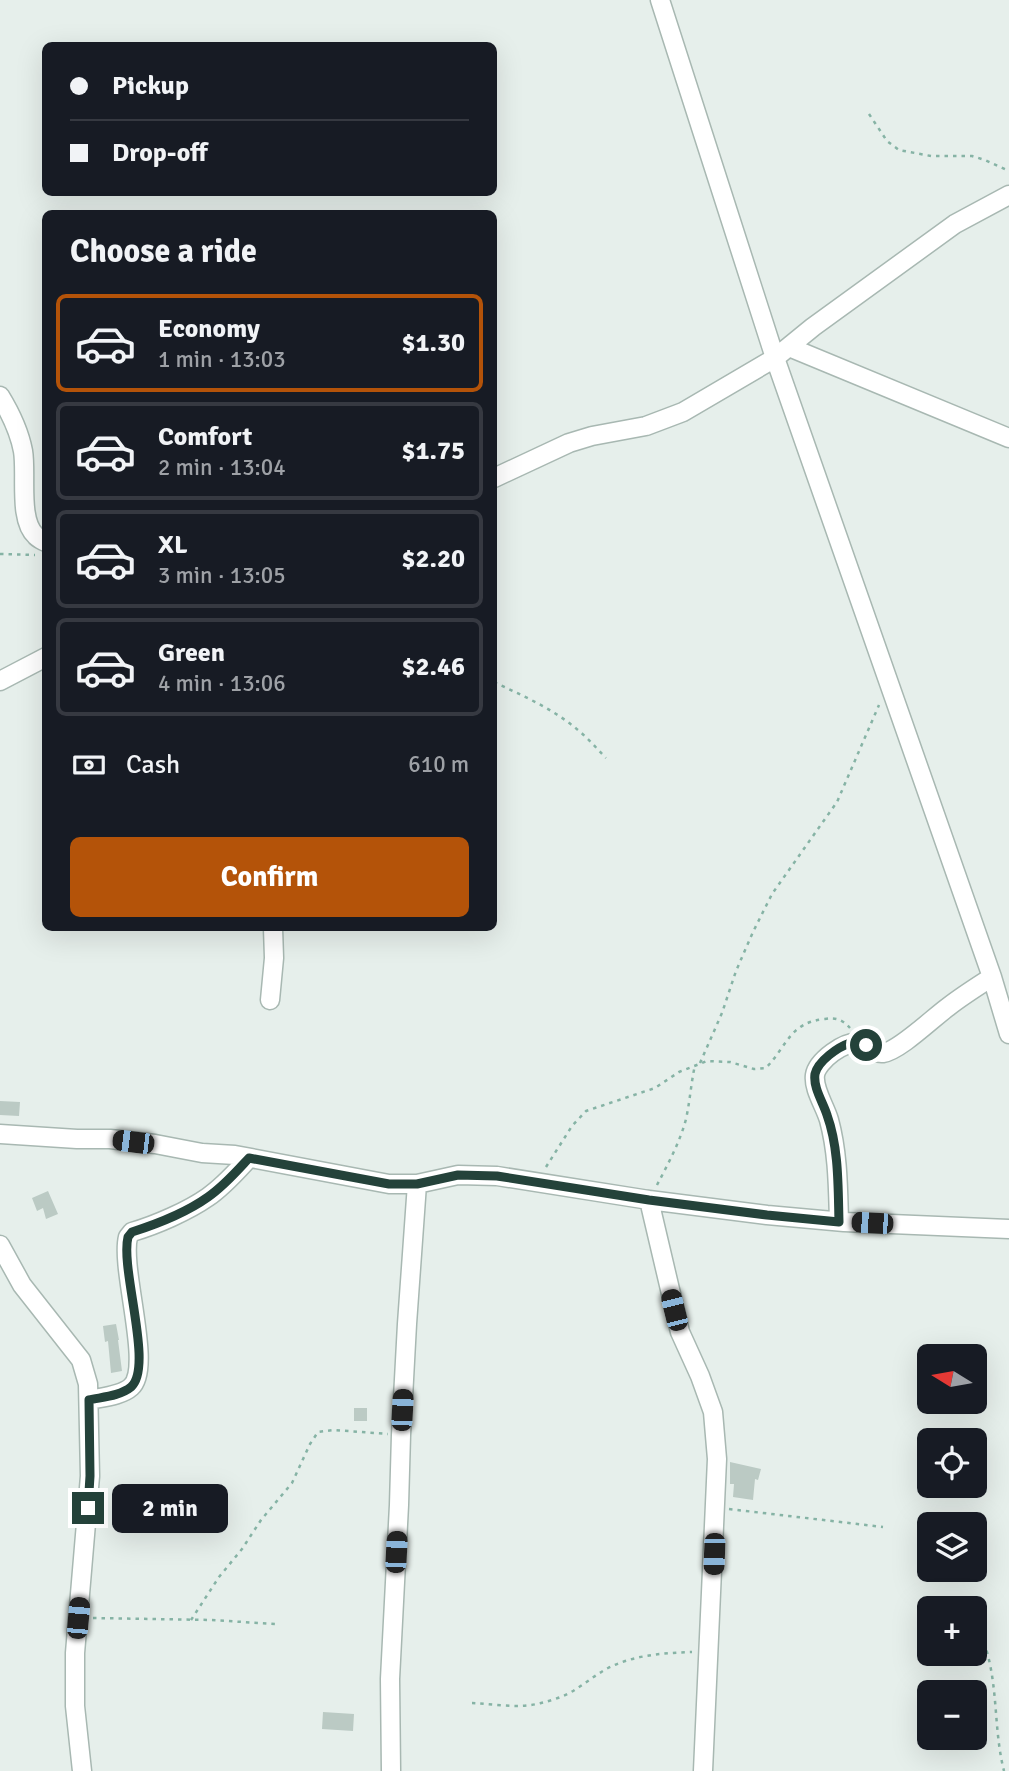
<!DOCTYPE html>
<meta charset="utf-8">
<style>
:root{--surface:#171b24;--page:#242831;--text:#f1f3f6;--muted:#9ea1a6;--line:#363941;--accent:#b45309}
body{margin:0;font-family:Signika,sans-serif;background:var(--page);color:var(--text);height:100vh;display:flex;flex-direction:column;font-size:26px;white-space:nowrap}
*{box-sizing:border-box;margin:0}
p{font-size:23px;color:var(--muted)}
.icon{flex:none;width:38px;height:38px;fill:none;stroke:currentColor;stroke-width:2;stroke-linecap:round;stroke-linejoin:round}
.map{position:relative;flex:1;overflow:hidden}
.sheet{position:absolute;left:42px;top:210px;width:455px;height:721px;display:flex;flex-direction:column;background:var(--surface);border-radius:10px;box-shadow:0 7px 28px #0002}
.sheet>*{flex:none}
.banner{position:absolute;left:42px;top:42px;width:455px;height:154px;border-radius:10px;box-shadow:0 7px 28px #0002;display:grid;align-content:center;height:154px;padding:0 28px;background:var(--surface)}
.needle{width:46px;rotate:281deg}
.buttons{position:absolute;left:917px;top:1344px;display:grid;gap:14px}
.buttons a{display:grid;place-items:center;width:70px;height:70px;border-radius:10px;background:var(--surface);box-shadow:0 7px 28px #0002;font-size:35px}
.end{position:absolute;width:32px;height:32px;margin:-16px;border:9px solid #24423a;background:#fff;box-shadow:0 0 0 4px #fff}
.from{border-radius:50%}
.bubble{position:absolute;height:49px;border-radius:10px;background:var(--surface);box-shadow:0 7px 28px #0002;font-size:23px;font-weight:700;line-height:49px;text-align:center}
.car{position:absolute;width:21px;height:42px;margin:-21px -10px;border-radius:9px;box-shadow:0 0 5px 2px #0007;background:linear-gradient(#222 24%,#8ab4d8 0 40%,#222 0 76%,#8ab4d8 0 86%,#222 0)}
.banner b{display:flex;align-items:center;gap:24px;height:66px;font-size:26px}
.banner b+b{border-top:2px solid var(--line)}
.banner i{width:18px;height:18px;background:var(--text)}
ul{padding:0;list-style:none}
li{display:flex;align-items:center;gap:21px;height:98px;margin:0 14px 10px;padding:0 14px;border:4px solid var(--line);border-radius:10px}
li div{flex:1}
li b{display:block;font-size:26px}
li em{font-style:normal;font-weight:700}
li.active{border-color:var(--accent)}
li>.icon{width:63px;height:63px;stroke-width:1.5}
h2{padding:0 28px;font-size:32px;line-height:84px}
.pay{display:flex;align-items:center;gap:18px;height:77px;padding:0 28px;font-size:26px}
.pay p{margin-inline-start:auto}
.button{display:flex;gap:14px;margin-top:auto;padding:14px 28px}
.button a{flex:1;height:80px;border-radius:10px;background:var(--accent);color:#fff;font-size:28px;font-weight:700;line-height:80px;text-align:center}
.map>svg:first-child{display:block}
</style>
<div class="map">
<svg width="1009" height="1771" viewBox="0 0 1009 1771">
<rect width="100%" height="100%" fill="#e6efeb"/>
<!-- building -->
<path fill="#bbcac4" d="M0 1101 20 1102 19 1116 0 1115Z
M48 1191 58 1214 46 1219 43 1208 37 1211 32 1198Z
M116 1324 119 1340H116H118L122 1371 111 1373 108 1341 105 1342 103 1326Z
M354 1408H367V1421H354Z
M730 1462 761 1469 758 1480 755 1479 753 1500 733 1497 734 1484H730Z
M323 1712 354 1714 353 1731 322 1729Z"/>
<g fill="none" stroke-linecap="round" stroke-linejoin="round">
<defs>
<path id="minor" d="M660 0 775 358 992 977 1009 1034
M789 347 1009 438
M0 396C11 414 19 430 23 451 27 474 18 520 36 536 36 537 45 542 46 542
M494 478 569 443 592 436 646 426 683 412 775 358 813 327 955 224 1009 195
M0 681 46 657
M270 1000 274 958 273 928
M0 1134 77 1139H110L155 1144 202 1153 235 1155 389 1184H417L458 1175 497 1176 649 1200 767 1215 844 1222 1009 1229
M649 1200 680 1332 700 1376 713 1412 717 1459 703 1771
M839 1221C838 1188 838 1153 829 1120 825 1106 813 1089 815 1075 817 1061 845 1040 859 1043 868 1045 873 1054 883 1053 899 1051 934 1017 948 1007 962 996 978 986 992 977
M0 1245 22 1285 81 1360 88 1384 90 1476 75 1653V1706L82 1771
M89 1400C102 1397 121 1396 131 1387 153 1368 120 1269 128 1237L132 1232C156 1225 188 1211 208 1197 224 1186 236 1172 249 1158
M391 1771 390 1679 399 1505 401 1435 407 1324 417 1184"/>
</defs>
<!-- minor casing -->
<use href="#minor" stroke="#a8b8b2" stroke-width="21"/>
<!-- path -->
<path stroke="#86b3a5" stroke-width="2.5" stroke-dasharray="3.5 5" stroke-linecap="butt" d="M869 114 887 141 899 150 931 156H972L985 160 1009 171
M0 554 35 555
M494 682C523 696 554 709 579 731 589 739 597 749 606 758
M700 1063 722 1013 736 971 753 932 772 894 837 802 879 705
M546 1167 572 1126 586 1111 655 1088 679 1072 707 1061 730 1062 754 1069 766 1068C787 1046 790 1022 825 1019 836 1017 843 1020 850 1028
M657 1185C668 1164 680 1142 686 1119 690 1101 691 1083 695 1065
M729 1509 883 1527
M967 1605 968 1608
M93 1618 211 1620 275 1624
M191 1620 219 1577 242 1549 261 1520 292 1483 310 1444 318 1432 334 1430 388 1434
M975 1628C979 1636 984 1644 987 1652 998 1691 994 1732 1004 1771
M472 1703C494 1704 519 1709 541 1703 553 1700 566 1696 576 1689 587 1682 597 1674 608 1668 634 1655 663 1653 692 1652"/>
<!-- minor -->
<use href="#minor" stroke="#fff" stroke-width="18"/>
</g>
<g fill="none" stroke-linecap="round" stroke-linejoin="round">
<!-- route -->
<path stroke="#24423a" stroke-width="9" d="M88 1508 90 1476 89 1400C102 1397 120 1396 131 1387 154 1367 120 1269 128 1237L132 1232C157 1224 187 1212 208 1197 224 1186 236 1172 249 1158L389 1184H417L458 1175 497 1176 649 1200 767 1215 839 1222C838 1187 839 1148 827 1115 823 1102 813 1088 815 1074 818 1061 838 1047 850 1043 856 1042 861 1043 866 1045"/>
</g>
</svg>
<div class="buttons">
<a><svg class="needle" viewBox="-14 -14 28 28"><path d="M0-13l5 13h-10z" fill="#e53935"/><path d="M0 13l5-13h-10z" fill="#9ea1a6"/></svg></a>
<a><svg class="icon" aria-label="locate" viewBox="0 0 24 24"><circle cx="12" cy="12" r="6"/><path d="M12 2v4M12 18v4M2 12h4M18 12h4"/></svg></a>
<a><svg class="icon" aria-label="layers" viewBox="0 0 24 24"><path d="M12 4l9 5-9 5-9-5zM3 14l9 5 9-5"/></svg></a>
<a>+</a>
<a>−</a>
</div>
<i class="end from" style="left:866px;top:1045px"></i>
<i class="end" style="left:88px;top:1508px"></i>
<div class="bubble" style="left:112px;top:1484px;width:116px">2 min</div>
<i class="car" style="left:133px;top:1142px;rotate:277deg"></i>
<i class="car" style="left:872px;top:1223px;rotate:273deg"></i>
<i class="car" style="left:674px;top:1310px;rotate:346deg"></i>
<i class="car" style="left:402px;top:1410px;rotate:3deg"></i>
<i class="car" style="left:396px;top:1552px;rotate:3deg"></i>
<i class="car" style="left:714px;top:1554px;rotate:182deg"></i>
<i class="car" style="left:78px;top:1618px;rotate:5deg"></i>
<div class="banner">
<b><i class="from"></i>Pickup</b>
<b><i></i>Drop-off</b>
</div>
<section class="sheet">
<h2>Choose a ride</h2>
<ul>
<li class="active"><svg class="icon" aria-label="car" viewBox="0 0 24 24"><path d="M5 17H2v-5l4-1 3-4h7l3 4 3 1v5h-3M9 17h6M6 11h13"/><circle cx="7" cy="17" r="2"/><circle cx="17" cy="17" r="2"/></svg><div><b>Economy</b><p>1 min · 13:03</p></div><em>$1.30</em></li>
<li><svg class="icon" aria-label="car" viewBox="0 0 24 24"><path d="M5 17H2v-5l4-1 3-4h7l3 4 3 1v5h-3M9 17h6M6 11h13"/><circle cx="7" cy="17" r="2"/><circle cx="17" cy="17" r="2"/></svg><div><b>Comfort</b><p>2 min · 13:04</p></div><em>$1.75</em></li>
<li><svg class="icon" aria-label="car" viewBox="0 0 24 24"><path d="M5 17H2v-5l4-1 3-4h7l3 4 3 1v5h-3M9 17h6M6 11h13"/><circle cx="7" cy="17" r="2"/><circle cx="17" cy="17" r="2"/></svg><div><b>XL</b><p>3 min · 13:05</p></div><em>$2.20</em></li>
<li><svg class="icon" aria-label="car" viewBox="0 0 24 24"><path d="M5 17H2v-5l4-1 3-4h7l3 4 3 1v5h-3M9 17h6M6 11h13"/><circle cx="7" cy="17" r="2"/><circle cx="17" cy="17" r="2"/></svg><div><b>Green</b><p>4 min · 13:06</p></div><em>$2.46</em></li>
</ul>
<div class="pay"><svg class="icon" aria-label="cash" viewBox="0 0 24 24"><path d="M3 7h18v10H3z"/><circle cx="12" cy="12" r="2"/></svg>Cash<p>610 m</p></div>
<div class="button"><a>Confirm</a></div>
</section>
</div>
